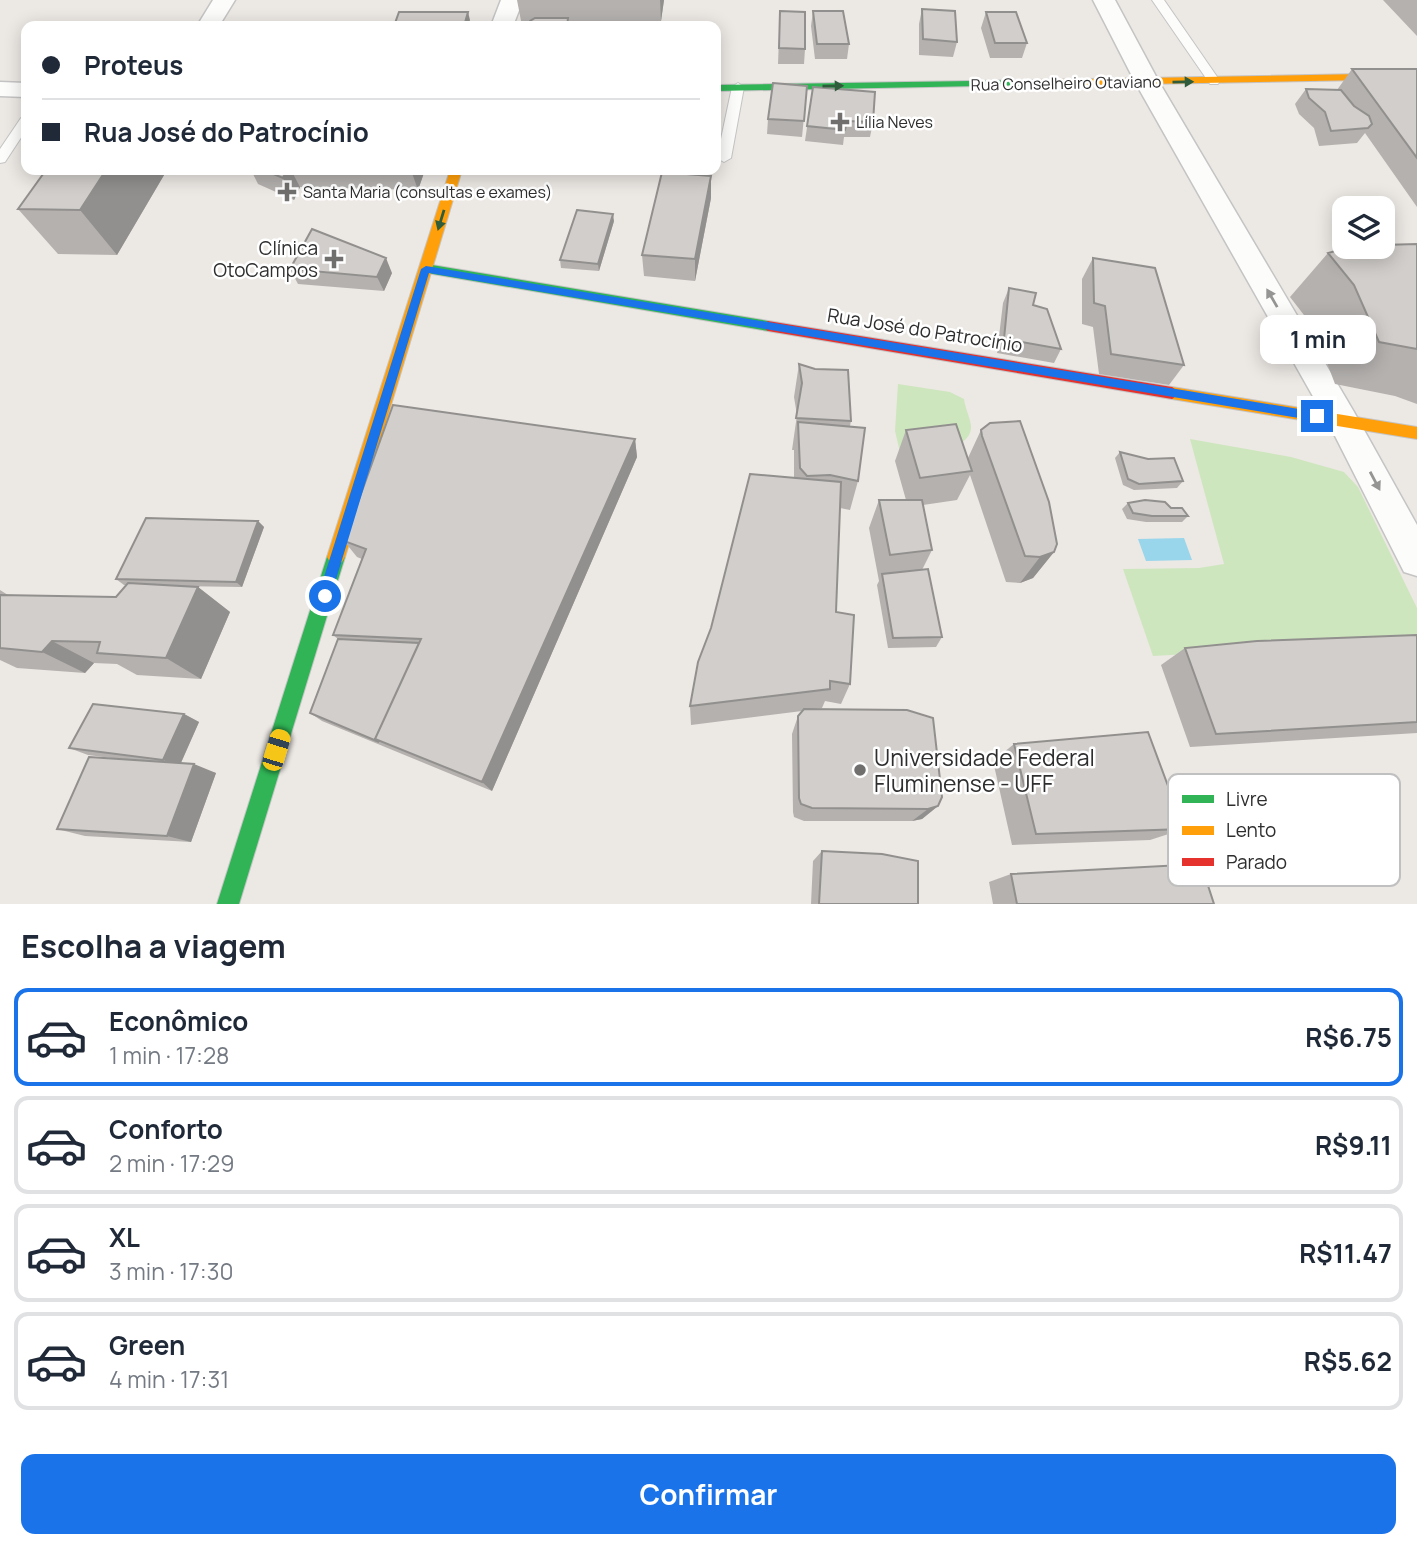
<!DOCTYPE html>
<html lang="pt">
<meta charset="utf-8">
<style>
:root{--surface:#fff;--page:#f6f6f7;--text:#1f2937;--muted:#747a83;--line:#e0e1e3;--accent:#1a73e8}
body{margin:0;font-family:Manrope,sans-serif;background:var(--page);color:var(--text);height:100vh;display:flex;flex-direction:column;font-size:26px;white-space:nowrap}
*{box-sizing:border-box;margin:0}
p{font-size:23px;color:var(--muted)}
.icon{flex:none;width:38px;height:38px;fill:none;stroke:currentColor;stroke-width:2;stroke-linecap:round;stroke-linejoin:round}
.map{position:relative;height:904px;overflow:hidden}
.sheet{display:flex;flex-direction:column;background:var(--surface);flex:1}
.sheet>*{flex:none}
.top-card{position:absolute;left:21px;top:21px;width:700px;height:154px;border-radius:14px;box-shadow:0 4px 18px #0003;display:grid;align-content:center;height:154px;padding:0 21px;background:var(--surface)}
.tools{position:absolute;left:1332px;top:196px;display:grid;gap:14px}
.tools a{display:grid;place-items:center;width:63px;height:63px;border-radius:14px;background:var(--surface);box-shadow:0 4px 18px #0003;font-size:35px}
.end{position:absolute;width:32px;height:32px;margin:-16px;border:9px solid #1a73e8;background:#fff;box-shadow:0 0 0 4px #fff}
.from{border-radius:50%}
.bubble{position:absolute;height:49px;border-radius:14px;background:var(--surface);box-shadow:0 4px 18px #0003;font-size:23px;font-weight:700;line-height:49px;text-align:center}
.car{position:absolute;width:21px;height:42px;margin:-21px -10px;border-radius:9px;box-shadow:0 0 5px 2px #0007;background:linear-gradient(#f5c518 24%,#345 0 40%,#f5c518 0 76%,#345 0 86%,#f5c518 0)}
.top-card b{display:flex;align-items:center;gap:24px;height:66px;font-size:26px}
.top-card b+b{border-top:2px solid var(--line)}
.top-card i{width:18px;height:18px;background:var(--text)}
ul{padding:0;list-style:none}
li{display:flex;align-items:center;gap:21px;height:98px;margin:0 14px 10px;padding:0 7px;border:4px solid var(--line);border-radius:14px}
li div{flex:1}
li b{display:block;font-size:26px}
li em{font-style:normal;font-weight:700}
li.active{border-color:var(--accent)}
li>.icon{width:63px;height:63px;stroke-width:1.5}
h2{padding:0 21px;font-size:32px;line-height:84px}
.action{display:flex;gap:14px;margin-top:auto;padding:14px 21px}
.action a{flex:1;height:80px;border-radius:14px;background:var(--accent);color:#fff;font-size:28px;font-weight:700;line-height:80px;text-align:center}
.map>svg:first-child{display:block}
</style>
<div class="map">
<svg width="1417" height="904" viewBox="0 0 1417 904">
<rect width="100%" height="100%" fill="#ece8e4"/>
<!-- green -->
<path fill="#cee6be" d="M898 384 950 392 964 399C965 408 970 417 971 426 972 454 918 450 900 452L895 431Z
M1190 439 1291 457 1344 472 1358 487 1417 608V641L1153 656 1123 569 1199 568 1224 564Z"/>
<!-- water -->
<path fill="#99d6ec" d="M1184 538 1192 560 1146 561 1138 539Z"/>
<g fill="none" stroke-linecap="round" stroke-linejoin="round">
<defs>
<path id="lane" d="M1152 0H1164L1220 81 1218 84H1210Z
M738 83 744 87 731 158 724 162 717 158 732 87Z
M26 117V130L5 162 0 163V149L21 118Z"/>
<path id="street" d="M213 0H235L219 26H197Z
M501 0H523L513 26H491Z
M1093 0H1115L1159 82 1354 412 1417 525V576L1404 572 1332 430 1135 82Z
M0 82 26 83V97L0 96Z"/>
<path id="fast" d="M1032 80 1036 81V85L716 91V85Z
M426 264 768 321 775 326 768 331 421 272 419 269Z
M336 549 342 552 345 557 239 904H217L327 557 330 552Z"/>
<path id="slow" d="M1417 73V79L1032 86 1026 83 1032 80Z
M450 170H462L345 557 342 562 336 565 330 562 327 557Z
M1172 387 1417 427V439L1172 399 1164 393Z"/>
<path id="jam" d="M768 321 1172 387 1180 393 1172 399 768 331 761 326Z"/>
</defs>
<!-- lane casing -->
<use href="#lane" stroke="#c5c4c5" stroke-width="2"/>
<!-- street casing -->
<use href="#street" stroke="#c5c4c5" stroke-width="3"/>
<!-- fast casing -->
<use href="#fast" stroke="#c5c4c5" stroke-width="2"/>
<!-- slow casing -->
<use href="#slow" stroke="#c5c4c5" stroke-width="2"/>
<!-- jam casing -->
<use href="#jam" stroke="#c5c4c5" stroke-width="2"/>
<!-- lane -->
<use href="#lane" fill="#fcfcfb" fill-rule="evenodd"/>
<!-- street -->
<use href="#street" fill="#fcfcfb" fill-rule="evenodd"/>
<!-- fast -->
<use href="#fast" fill="#30b455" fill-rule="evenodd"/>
<!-- slow -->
<use href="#slow" fill="#ff9f0a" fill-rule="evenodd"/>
<!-- jam -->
<use href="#jam" fill="#e5322d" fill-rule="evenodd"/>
</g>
<!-- wall -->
<path fill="#b4b1af" d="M517 0H664L661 21 643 23 569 25V26H522Z
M1383 0H1417V36Z
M922 9 957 42 953 57 919 55V24Z
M780 11 805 49 804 64H778Z
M813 11 849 44 847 59H815L811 26Z
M986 12 1027 43 1022 58H990L981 28Z
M1352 69H1417V207L1365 133 1357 143 1319 146 1314 128 1299 114 1295 104 1306 89 1337 90Z
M807 86 802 137 767 134 768 119Z
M813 87 873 122 870 137H844L843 145 805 141Z
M46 170H167L117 255 58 254 18 209Z
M251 170H425L418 190 300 187 294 200 258 184Z
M711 198 695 281 644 276 642 255Z
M614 221 599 271 561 268 560 260Z
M1417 244V404L1395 396 1335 384 1314 328 1290 297 1328 253Z
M1093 258 1184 365 1169 385 1099 374 1093 327 1082 324V279Z
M290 269 392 273 384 291 298 284Z
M1009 288 1061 349 1054 363 997 353 1003 303Z
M799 364 851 421 850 426 858 481 850 510 840 508 836 612 850 684 841 704 825 701 822 708 813 709 938 806 922 819 912 821H804L794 817 793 812 792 734 798 716 802 711 691 725 690 706 794 478V450H792L797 415 794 397Z
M906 430 968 458 981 430 1054 552 1033 578 1020 583 1006 582 970 475 957 500 923 505 932 550 922 570 942 637 936 647 888 648 877 585 879 581 869 528 879 500H906L895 461Z
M635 439 637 457 492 791 322 721 310 713 338 639 333 635 362 559 357 557 344 541Z
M1120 452 1183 481 1177 488 1134 490 1123 485 1115 458Z
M1128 503 1171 508 1188 516 1182 522H1146L1127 519 1122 509Z
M258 521 264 527 242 587 177 586 198 587 230 612 201 679 137 675 117 664 94 663 85 673 17 668 0 660V590L8 595 116 597 126 585H124L116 579Z
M1417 635V733L1190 747 1161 665 1185 648Z
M184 714 199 722 181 763 216 773 191 842 85 836 57 829 119 759 88 755 69 748Z
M1014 744 1184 829 1150 840 1012 845 993 761Z
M822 851 918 904H811L813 861Z
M1011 874 1214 904H993L989 882Z"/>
<!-- shaded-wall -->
<path fill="#92908e" d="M660 0H664L661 21Z
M468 12 470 20 468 26H464Z
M106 170H167L117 255 80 210Z
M287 170H291L300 187 294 200 283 178Z
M411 170H425L418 190Z
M711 176V198L695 281V259Z
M613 214 614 221 599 271 598 264Z
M386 258 392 273 384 291 377 277Z
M635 439 637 457 492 791 482 782Z
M258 521 264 527 242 587 236 582Z
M1054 552 1033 578 1020 583 1040 557Z
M198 587 230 612 201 679 166 658Z
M52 641 94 663 85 673 42 652Z
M184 714 199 722 179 767 163 760Z
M194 764 216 773 191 842 167 836Z
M938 806 922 819 912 821 928 809Z"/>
<!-- building -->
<path fill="#d1cecb" stroke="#92908e" stroke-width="2" d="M922 9 955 11 957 42 923 39Z
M780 11 805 12V49L779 48Z
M813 11H843L849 44H817Z
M399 12H468L464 26H394Z
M986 12H1016L1027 43H995Z
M535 18H568L567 26H528L530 21Z
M1352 69H1417V158Z
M773 83 807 86 804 121 768 119Z
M813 87 875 92 873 122 847 121 845 130 807 126Z
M1306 89 1341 90 1354 106 1369 116 1372 124 1368 128 1331 131 1325 112 1309 98Z
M46 170H106L80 210 18 209Z
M264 170H287L283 178Z
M662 172 711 176 695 259 642 255Z
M577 210 613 214 598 264 560 260Z
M312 229 386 258 377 277 290 269Z
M1417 244V349L1379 342 1354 285 1328 253 1350 247H1382V245Z
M1093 258 1155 268 1184 365 1111 354 1105 306 1094 303Z
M1009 288 1036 293 1033 305 1047 309 1061 349 1004 339Z
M799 364 815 369 848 370 851 421 796 418 802 383Z
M393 405 635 439 482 782 375 739 421 639 333 635 366 549 344 541Z
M1020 421 1049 502 1057 544 1054 552 1040 557 1025 556 982 436 981 430 990 423Z
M798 422 865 428 858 481 830 475 807 476 800 468Z
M956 424 972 471 920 478 906 430Z
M1120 452 1148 459 1174 458 1183 481 1139 484 1128 479Z
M750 474 841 482 836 612 854 615 850 684 830 681V689L690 706 698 662 711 628Z
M879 500H922L932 550 890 555Z
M1145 500 1165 502 1171 508H1182L1188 516H1152L1133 513 1128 503Z
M146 518 258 521 236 582 116 579Z
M928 569 942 637 893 638 882 574Z
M128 583 198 587 166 658 97 653 100 642 52 641 42 652 0 648V595L116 597Z
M1417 635V722L1216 734 1185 648 1257 641Z
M338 639 419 643 375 739 379 742 310 713Z
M93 704 184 714 163 760 69 748Z
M804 709 907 710 933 718 942 797 938 806 928 809 812 808 801 804 799 798 798 716Z
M1148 732 1184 829 1036 834 1014 744Z
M89 757 194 764 167 836 57 829Z
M822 851 882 854 918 861V904H819Z
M1201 864 1214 904H1017L1011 874Z"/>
<!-- one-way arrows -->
<defs><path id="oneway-solid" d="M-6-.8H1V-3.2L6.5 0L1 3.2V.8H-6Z" transform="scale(1.75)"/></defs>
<g fill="#2f5d3c">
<use href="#oneway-solid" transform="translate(1183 82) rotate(-1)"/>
<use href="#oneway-solid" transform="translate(833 86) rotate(-1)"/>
<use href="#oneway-solid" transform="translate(441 220) rotate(107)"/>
</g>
<g fill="#959594">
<use href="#oneway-solid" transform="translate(1272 298) rotate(-120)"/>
<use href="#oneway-solid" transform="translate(1375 481) rotate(62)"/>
</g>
<!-- route -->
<path fill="#1a73e8" d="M426 266 1317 412 1322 416 1317 421 429 273 331 596 325 602 318 596 421 269Z"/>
<!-- markers -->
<g fill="#706f6e" stroke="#fff" stroke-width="2.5">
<path d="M836.5 111.5h7v7h7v7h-7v7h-7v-7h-7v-7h7z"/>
<path d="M283.5 181.5h7v7h7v7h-7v7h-7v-7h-7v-7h7z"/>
<path d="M330.5 248.5h7v7h7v7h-7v7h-7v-7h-7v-7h7z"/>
<circle cx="860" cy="770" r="7"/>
</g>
<g text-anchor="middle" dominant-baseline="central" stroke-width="5" stroke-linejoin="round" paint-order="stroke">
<!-- far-street labels -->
<g font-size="16" fill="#2e2e2e" stroke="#fff">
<text transform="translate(1066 83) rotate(-1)">Rua Conselheiro Otaviano</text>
</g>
<!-- far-poi labels -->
<g font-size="16" fill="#2e2e2e" stroke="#fff" text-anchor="start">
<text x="856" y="122">Lília Neves</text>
<text x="303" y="192">Santa Maria (consultas e exames)</text>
</g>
<!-- poi labels -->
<g font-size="19" fill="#2e2e2e" stroke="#fff" text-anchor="end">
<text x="318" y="248">Clínica<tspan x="318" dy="22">OtoCampos</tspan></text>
</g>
<!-- street labels -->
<g font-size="19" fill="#2e2e2e" stroke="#fff">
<text transform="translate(925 330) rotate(9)">Rua José do Patrocínio</text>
</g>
<!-- near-poi labels -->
<g font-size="23" fill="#2e2e2e" stroke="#fff" text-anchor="start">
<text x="874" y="757">Universidade Federal<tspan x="874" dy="26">Fluminense - UFF</tspan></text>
</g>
</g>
<!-- legend -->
<rect x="1168" y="774" width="232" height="112" rx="10" fill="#fff" stroke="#c0c0c0" stroke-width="2"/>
<rect x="1182" y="795" width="32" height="8" fill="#30b455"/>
<rect x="1182" y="826" width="32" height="9" fill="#ff9f0a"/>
<rect x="1182" y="858" width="32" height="8" fill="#e5322d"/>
<g font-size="19" fill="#2e2e2e">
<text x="1226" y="806">Livre</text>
<text x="1226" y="837">Lento</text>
<text x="1226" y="869">Parado</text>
</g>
</svg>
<div class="tools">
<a><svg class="icon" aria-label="layers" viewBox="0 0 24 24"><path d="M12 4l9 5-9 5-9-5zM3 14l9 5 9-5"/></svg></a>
</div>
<i class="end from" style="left:325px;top:596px"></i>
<i class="end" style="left:1317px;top:416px"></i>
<div class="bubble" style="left:1260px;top:315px;width:116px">1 min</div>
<i class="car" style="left:276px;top:750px;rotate:17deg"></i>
<div class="top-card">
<b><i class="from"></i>Proteus</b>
<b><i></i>Rua José do Patrocínio</b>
</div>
</div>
<section class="sheet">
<h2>Escolha a viagem</h2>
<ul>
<li class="active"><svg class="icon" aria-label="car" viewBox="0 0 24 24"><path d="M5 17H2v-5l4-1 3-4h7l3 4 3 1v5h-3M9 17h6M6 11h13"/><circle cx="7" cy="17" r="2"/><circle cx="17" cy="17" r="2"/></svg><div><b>Econômico</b><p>1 min · 17:28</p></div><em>R$6.75</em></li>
<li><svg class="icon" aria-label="car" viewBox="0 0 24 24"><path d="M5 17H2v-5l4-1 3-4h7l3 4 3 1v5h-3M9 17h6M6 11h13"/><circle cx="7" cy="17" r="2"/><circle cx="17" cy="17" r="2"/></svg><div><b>Conforto</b><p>2 min · 17:29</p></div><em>R$9.11</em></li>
<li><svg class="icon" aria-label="car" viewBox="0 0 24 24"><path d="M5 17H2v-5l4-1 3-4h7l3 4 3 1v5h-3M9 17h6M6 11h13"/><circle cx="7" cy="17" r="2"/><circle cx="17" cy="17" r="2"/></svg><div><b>XL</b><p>3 min · 17:30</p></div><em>R$11.47</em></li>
<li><svg class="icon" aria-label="car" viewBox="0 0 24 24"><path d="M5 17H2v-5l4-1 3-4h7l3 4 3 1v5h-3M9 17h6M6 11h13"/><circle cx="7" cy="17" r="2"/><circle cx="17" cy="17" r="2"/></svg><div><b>Green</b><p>4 min · 17:31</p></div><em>R$5.62</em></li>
</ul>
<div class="action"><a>Confirmar</a></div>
</section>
